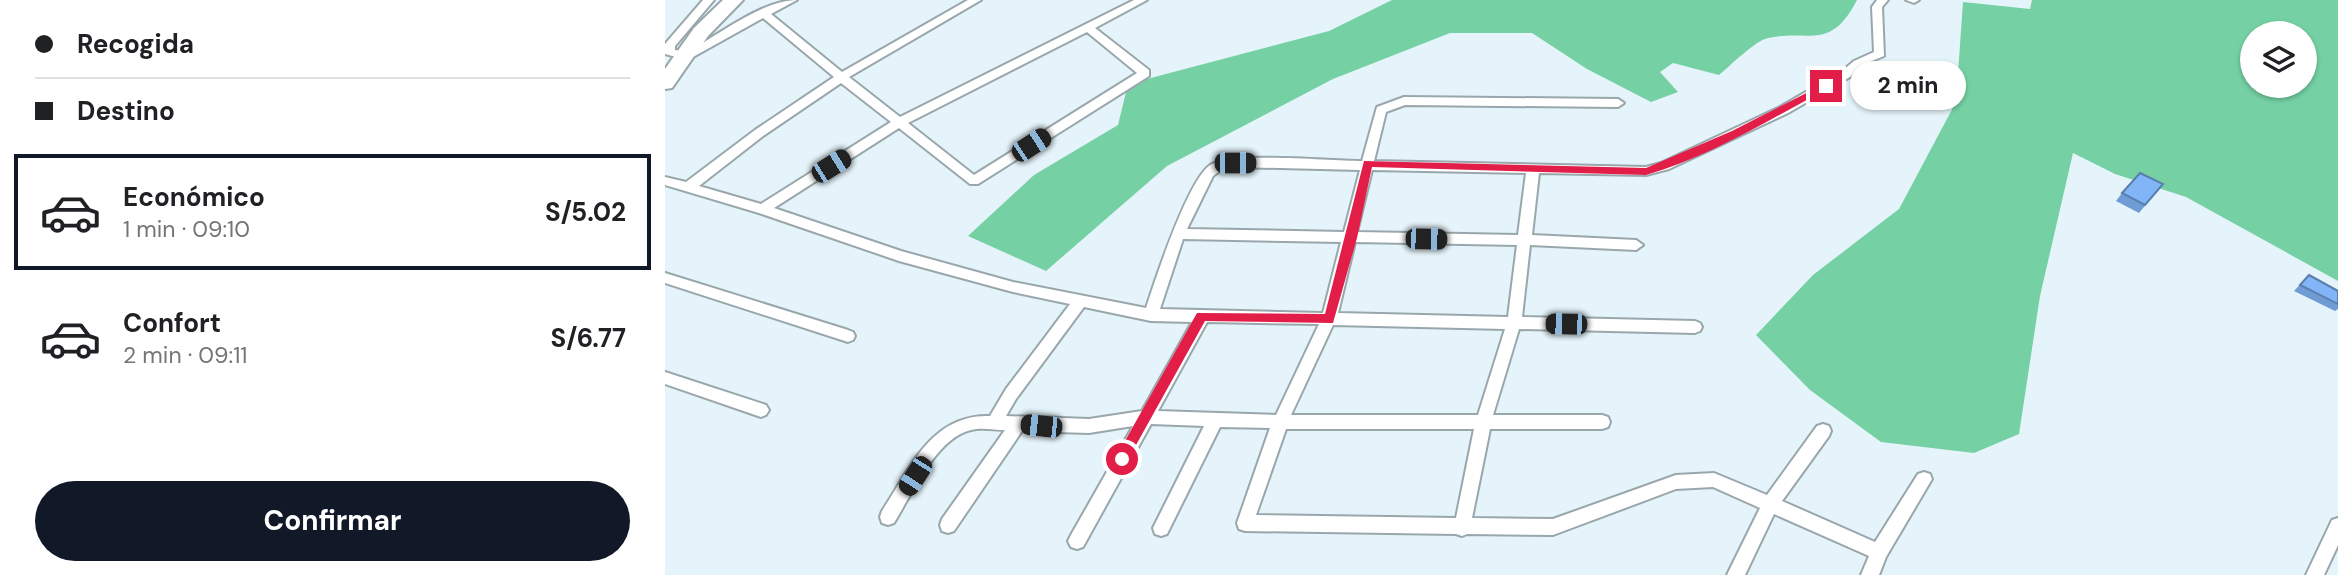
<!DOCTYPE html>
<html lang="es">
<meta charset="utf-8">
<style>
:root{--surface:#fff;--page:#f6f6f6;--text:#202124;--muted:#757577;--line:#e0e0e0;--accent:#111827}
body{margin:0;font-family:"DM Sans",sans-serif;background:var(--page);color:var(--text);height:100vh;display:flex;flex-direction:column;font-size:26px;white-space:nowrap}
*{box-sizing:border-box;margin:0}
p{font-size:23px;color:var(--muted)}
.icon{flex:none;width:38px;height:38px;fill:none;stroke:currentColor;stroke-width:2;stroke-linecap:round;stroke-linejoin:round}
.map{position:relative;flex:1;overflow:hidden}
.sheet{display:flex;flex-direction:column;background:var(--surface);width:665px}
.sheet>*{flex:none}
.top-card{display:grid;align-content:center;height:154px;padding:0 35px;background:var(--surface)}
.controls{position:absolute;left:1575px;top:21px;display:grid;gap:14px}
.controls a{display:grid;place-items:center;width:77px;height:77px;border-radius:50%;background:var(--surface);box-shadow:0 2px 5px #0004;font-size:35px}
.end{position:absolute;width:32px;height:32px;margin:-16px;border:9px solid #e11d48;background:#fff;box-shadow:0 0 0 4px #fff}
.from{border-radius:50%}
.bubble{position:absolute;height:49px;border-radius:24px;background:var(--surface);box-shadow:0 2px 5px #0004;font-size:23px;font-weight:700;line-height:49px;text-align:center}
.car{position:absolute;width:21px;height:42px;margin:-21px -10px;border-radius:9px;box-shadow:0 0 5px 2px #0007;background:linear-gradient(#222 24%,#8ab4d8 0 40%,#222 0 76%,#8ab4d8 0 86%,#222 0)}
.top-card b{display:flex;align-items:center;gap:24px;height:66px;font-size:26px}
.top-card b+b{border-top:2px solid var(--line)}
.top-card i{width:18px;height:18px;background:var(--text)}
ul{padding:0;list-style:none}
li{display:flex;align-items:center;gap:21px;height:116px;margin:0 14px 10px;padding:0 21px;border:4px solid transparent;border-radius:0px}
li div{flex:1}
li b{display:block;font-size:26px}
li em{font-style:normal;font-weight:700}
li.active{border-color:var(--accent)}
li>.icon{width:63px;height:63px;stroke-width:1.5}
.button{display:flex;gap:14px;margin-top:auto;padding:14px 35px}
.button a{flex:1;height:80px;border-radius:42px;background:var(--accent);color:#fff;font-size:28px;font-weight:700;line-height:80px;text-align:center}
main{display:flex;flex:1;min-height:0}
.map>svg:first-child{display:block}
</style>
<main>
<section class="sheet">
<div class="top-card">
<b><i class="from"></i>Recogida</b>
<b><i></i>Destino</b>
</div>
<ul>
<li class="active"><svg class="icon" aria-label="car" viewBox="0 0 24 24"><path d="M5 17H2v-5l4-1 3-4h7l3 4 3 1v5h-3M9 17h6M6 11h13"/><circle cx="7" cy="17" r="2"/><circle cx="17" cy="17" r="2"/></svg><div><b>Económico</b><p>1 min · 09:10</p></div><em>S/5.02</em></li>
<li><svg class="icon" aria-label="car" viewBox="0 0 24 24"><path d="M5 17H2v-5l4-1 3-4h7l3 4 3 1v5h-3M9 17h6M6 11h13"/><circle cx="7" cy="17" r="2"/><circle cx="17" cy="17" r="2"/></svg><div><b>Confort</b><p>2 min · 09:11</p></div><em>S/6.77</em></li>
</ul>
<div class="button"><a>Confirmar</a></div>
</section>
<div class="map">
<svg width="1673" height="575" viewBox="0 0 1673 575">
<rect width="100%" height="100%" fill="#e5f4fa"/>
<!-- forest -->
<path fill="#75d1a4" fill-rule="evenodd" d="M727 0H1192C1165 52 1145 29 1103 38 1091 40 1065 66 1054 75L1008 63 995 72 1013 92 986 102 922 69 867 33H785L668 79 502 166 381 271 303 236 369 175 453 125 463 84 664 31Z
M1367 0H1673V281L1521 197 1450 174 1408 153 1375 296 1354 434 1309 453 1216 442 1145 390 1091 335 1148 275 1234 209 1291 102 1298 2 1365 9ZM1587 33H1640V86H1587Z"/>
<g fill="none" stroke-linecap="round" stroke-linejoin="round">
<defs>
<path id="minor" d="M38 0H49L10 46V50L22 52C54 35 97 0 132 0L106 14 177 72 303 0H316L184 77 235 117 469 0H482L430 28 484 70V76L313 184H305L234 128 109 208 236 251 348 282 481 308C490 281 524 175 547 164 573 152 665 161 697 161L712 107 739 97 953 99 959 103 953 107 740 105 721 112 709 161 981 167 996 163 1115 107 1177 71 1189 61 1209 52 1207 7 1212 0H1223L1217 7 1219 56 1197 65 1185 77 1123 113 1004 169 981 175 874 173 867 235 971 240 978 245 971 250 865 245 857 317 1030 321 1035 323 1037 327 1035 331 1030 333 854 329 828 415H937L943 417 945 422 943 427 937 429H825L807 518 888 519 1011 475 1049 473 1102 495 1152 426 1158 424 1164 426 1166 431 1164 436 1117 501 1210 542 1253 474 1259 472 1265 474 1267 479 1221 557 1214 575H1196L1204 556 1109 514 1080 575H1062L1095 508 1048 487 1011 489 888 535 802 534 797 536 791 534 580 531 574 529 572 523 605 428 555 427 502 534 496 536 490 534 488 528 539 426 486 424 418 547 412 549 406 547 403 541 406 535 468 426 424 433 357 431 289 531 283 533 277 531 275 525 277 519 340 430C329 430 317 427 306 430 271 438 247 494 229 523L223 525 217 523 215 517 217 511C245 469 266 414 325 416L341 389 405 304 348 292 234 261 94 213 0 185V177L21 182 90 130 169 77 98 18 19 62H11L9 60 11 57 0 54V44ZM422 32 472 73 309 175 243 123ZM176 83 226 122 96 204 34 186 98 136ZM570 167 695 170 679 232 522 229 548 176 556 170ZM707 170 861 173 853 235 692 232ZM518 239 676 242 658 313 495 309ZM690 242 852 245 843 317 673 313ZM419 307 486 321 527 322 477 411 424 419 341 416 351 399ZM542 322 654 324 611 415 493 411ZM668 325 840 329 813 415H626ZM621 429H809L791 518 591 515Z
M1241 0H1254L1249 3Z
M0 273 183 330 188 332 190 336 188 340 183 342 0 283Z
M0 372 101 405 104 410 101 415 96 417 0 384Z
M1673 518V545L1659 575H1641L1667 520Z"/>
<path id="trunk" d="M58 0H78L43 36 7 88 0 89V69L29 28Z"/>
</defs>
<!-- minor casing -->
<use href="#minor" stroke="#99a7ac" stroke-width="4"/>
<!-- trunk casing -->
<use href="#trunk" stroke="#99a7ac" stroke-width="4"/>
<!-- minor -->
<use href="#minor" fill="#fff" fill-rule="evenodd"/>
<!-- trunk -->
<use href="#trunk" fill="#fff" fill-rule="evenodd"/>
</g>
<!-- wall -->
<path fill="#6f9cd4" d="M1191 82 1221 91 1209 101 1188 90Z
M1498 184 1474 213 1451 201 1457 193Z
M1644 275 1673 291V309L1670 311 1629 291Z"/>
<!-- shaded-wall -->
<path fill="#5a7fad" d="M1224 83 1221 91 1209 101 1212 93Z"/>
<!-- building -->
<path fill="#81b5f7" stroke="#5a7fad" stroke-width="2" d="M1202 73 1224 83 1212 93 1191 82Z
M1475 173 1498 184 1480 205 1457 193Z
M1644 275 1673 291V304L1635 285Z"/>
<!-- route -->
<path fill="#e11d48" d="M1161 83 1164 88C1105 119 1045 157 981 175L707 167 692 238 668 323 540 321 461 463H452V455L532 313 660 314 699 161 981 168 1067 131Z"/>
</svg>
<div class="controls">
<a><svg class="icon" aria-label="layers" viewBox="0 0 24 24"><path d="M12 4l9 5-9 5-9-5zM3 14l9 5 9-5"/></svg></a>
</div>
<i class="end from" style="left:457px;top:459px"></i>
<i class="end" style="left:1161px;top:86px"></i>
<div class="bubble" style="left:1185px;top:61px;width:116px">2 min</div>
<i class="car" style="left:366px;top:145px;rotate:57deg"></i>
<i class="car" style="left:570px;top:163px;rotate:90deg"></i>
<i class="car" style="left:166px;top:166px;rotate:58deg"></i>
<i class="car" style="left:761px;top:239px;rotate:91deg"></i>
<i class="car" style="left:901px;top:324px;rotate:271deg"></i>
<i class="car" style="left:376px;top:426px;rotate:276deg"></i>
<i class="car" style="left:250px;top:476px;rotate:213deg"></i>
</div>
</main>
